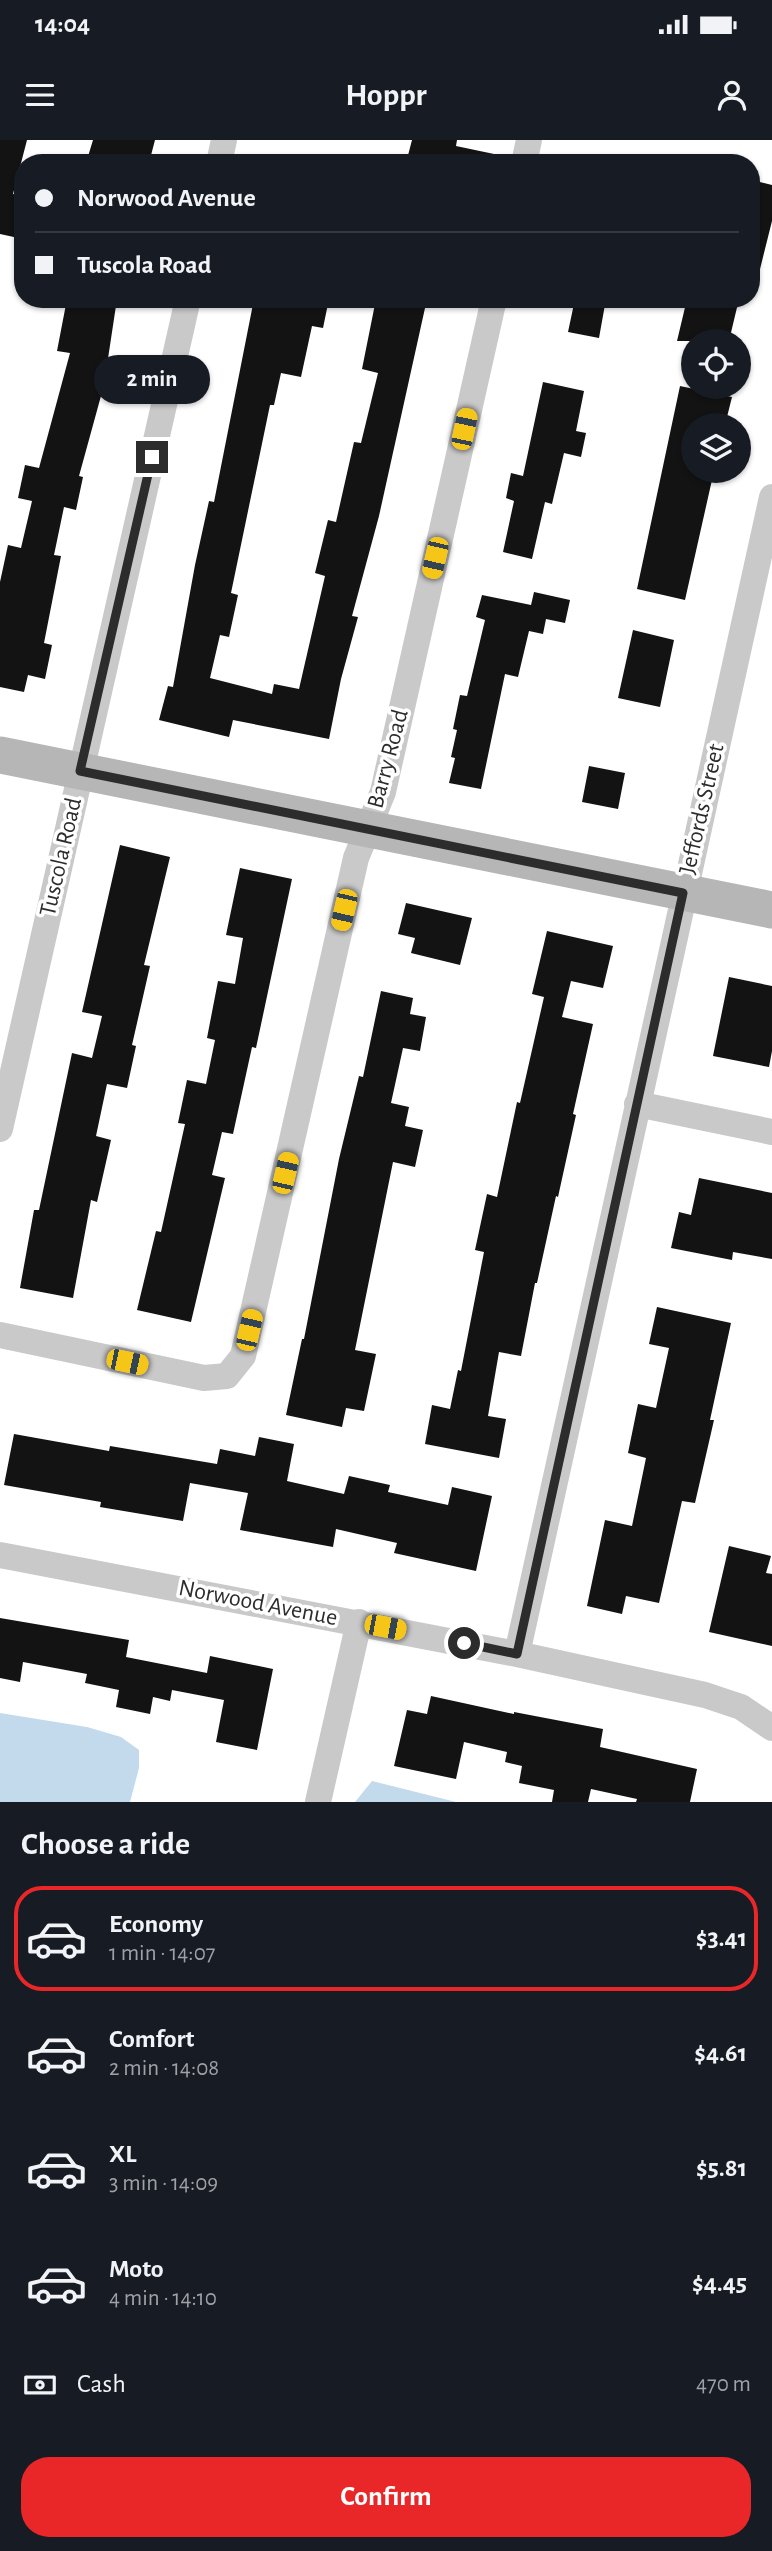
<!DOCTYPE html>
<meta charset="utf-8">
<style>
:root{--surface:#171b24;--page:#242831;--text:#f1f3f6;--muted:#9ea1a6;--line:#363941;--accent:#ea2728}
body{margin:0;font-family:"Alegreya Sans",sans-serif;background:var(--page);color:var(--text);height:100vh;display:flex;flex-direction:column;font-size:26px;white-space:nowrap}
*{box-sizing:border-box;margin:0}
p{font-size:23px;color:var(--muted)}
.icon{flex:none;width:38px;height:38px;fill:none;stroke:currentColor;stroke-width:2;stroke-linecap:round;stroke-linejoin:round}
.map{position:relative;height:1662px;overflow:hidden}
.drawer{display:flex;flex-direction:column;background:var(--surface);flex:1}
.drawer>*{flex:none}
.hud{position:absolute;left:14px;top:14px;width:746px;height:154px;border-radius:28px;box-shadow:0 2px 5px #0004;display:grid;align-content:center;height:154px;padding:0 21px;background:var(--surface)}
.buttons{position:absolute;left:681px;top:189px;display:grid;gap:14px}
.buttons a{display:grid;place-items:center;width:70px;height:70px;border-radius:50%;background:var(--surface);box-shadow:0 2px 5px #0004;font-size:35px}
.end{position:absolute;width:32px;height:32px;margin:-16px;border:9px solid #2c2c2c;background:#fff;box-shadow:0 0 0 4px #fff}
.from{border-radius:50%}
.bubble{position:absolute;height:49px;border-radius:24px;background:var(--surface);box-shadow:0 2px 5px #0004;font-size:23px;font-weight:700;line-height:49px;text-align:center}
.car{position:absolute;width:21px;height:42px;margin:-21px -10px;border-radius:9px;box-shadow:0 0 5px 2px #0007;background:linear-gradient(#f5c518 24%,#345 0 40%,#f5c518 0 76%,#345 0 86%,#f5c518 0)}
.hud b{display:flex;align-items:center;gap:24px;height:66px;font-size:26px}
.hud b+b{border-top:2px solid var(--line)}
.hud i{width:18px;height:18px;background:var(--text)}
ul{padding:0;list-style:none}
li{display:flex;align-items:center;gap:21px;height:105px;margin:0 14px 10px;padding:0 7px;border:4px solid transparent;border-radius:28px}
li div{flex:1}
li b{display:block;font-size:26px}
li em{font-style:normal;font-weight:700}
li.active{border-color:var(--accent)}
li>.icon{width:63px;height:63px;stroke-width:1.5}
h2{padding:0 21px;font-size:32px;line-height:84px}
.pay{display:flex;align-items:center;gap:18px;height:77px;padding:0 21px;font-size:26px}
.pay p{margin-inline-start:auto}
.action{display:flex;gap:14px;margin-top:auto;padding:14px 21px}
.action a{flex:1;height:80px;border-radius:28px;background:var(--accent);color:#fff;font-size:28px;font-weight:700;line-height:80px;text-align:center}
.status{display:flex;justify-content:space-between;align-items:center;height:49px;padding:0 35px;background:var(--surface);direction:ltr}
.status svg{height:19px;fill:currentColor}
header{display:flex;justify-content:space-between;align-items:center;height:91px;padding:0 21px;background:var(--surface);font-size:32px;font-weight:700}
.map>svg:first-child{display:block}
</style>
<div class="status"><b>14:04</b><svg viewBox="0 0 49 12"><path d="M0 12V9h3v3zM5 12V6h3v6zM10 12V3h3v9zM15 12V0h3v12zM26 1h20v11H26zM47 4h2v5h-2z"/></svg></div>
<header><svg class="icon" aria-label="menu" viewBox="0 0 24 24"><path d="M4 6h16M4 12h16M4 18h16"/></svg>Hoppr<svg class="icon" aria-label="person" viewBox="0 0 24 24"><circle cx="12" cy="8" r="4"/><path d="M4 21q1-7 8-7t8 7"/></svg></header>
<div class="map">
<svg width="772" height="1662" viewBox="0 0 772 1662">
<rect width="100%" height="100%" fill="#fff"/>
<!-- water -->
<path fill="#c3d9ec" d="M0 1573 87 1587 121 1597 139 1610V1628L130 1662H0Z
M372 1641 456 1662H355Z"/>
<!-- building -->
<path fill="#131313" d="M0 0H27L13 54 23 56V99L0 94Z
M93 0H155L149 23H86Z
M412 0H457L456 6 494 14V23H406Z
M751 40 772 45V81L758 137 751 136Z
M67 159H117L104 245 79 336 83 337 76 370 64 367 54 415 61 416 44 503 52 505 45 539 28 535 24 552 0 547V442L8 405 21 408 32 361 18 358 25 325 39 328 70 213 57 211Z
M254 159H329L323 188 312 186 301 237 281 233 274 265H270L231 453 238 455 229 497 220 495 210 538 272 554 274 544 299 549 325 436 315 433 328 380 336 382 354 302 361 303 378 233 362 229 376 159H427L379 376 352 476 358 477 341 539 329 599 233 580 229 597 159 580 168 546 173 547 195 425 209 361 214 362Z
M575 159H606L599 198 568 192Z
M687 159H739L729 201H677Z
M543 242 584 251 576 291 586 293 581 317 564 313 552 364 545 362 532 419 503 412 514 361 506 358 511 333 523 336Z
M680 246 732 257 725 285H693V331H714L685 460 637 449Z
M534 452 570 460 565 483 546 479 543 494 529 491 518 537 505 534 481 649 449 643 455 618 451 617 457 590 453 589 460 555 467 556 485 480 476 477 482 455 531 465Z
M633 490 674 500 660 567 618 558Z
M589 626 625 633 618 669 582 662Z
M120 705 170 717 144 825 150 826 132 905 136 906 127 948 107 944 96 996 111 1000 97 1062 91 1060 73 1158 20 1148 34 1070H39L72 913 92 918 102 876 82 872Z
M240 728 292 739 256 908 252 907 233 994 222 992 212 1035 225 1038 191 1182 137 1170 156 1091 161 1092 185 984 178 983 187 940 206 944 215 900 207 898 218 841 235 844 243 798 226 795Z
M406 763 472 778 460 825 411 813 415 798 398 794Z
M547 791 613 806 603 848 571 841 562 877 593 884 573 974 576 975 558 1057 556 1056 537 1143H535L521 1216 499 1212 488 1276 506 1279 499 1318 425 1304 432 1265 450 1269 458 1230 461 1231 484 1112 475 1110 487 1054 497 1057 517 962 520 963 544 857 532 854Z
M729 837 772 846V911L769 927 713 916Z
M381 851 413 858 410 874 426 877 420 911 403 908 391 963 409 967 405 986 423 990 415 1027 393 1022 355 1210 376 1214 364 1271 346 1268 342 1287 286 1275 302 1199H304L339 1019 359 936 363 937Z
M699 1038 772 1053V1119L733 1112 732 1120 671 1108 679 1072 691 1075Z
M657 1167 731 1183 710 1280H714L695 1363 682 1361 659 1463 626 1456 622 1474 587 1466 605 1380 632 1386 646 1318 628 1313 638 1264 656 1268 669 1208 649 1204Z
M14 1294 109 1311 110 1306 217 1324 220 1309 255 1316 259 1297 294 1304 287 1341 344 1354 349 1336 390 1345 388 1352 448 1365 452 1347 492 1356 476 1431 394 1413 397 1403 336 1389 333 1407 240 1390 248 1353 190 1343 183 1381 100 1367 101 1362 4 1345Z
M729 1406 771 1416 766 1433 772 1434V1506L709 1492Z
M0 1478 129 1500 126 1517 207 1533 210 1516 273 1529 257 1610 216 1602 224 1560 172 1550 170 1561 153 1557 150 1574 116 1567 119 1550 85 1543 87 1534 23 1522 20 1542 0 1538Z
M431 1556 514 1574V1572L603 1589 600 1607 697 1629 690 1662H636L637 1659 591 1649 588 1662H552L554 1650 519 1643 522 1626 505 1622 507 1612 464 1602 456 1639 394 1626 407 1570 427 1574Z"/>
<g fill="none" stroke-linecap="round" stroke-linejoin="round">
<!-- street -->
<path stroke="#c9c9c9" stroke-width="26" d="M219 23 224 0
M524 23 529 0
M637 964 772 992
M0 989 188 159
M0 1195 204 1238 227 1236 243 1216 356 718 383 652 494 159
M0 1415 517 1514 705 1555 741 1567 772 1588
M517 1514 772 357
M318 1662 359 1482"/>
<!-- secondary -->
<path stroke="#b6b6b6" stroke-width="37" d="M0 615 772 770"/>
</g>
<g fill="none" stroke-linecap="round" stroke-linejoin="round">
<!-- route -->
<path stroke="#2c2c2c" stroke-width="9" d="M152 317 80 631 683 753 517 1514 464 1503"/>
</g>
<g text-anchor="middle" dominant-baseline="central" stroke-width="7" stroke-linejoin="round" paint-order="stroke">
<!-- street labels -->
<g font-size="24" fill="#2c2c2c" stroke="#fff">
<text transform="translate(388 619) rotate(-75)">Barry Road</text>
<text transform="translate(702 669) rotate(-77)">Jeffords Street</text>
<text transform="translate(61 717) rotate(-77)">Tuscola Road</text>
<text transform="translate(258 1463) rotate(11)">Norwood Avenue</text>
</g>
</g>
</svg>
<div class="buttons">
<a><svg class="icon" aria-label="locate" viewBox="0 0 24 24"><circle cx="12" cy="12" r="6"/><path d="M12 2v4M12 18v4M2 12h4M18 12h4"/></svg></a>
<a><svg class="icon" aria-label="layers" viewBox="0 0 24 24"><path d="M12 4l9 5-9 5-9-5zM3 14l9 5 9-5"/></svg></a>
</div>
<i class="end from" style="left:464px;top:1503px"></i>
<i class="end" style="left:152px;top:317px"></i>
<div class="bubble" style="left:94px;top:215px;width:116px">2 min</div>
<i class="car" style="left:464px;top:289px;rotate:12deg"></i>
<i class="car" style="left:435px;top:418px;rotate:193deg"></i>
<i class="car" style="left:344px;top:770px;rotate:193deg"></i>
<i class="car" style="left:285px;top:1033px;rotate:13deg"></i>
<i class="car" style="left:249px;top:1190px;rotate:13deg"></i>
<i class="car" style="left:127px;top:1222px;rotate:102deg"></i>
<i class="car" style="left:385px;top:1487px;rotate:101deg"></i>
<div class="hud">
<b><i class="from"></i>Norwood Avenue</b>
<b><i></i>Tuscola Road</b>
</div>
</div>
<section class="drawer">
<h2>Choose a ride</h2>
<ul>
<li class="active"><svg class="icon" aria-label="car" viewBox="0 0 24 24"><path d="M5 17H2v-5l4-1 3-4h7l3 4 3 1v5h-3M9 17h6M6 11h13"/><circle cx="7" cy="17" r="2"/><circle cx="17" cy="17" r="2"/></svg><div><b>Economy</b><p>1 min · 14:07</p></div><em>$3.41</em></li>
<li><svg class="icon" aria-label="car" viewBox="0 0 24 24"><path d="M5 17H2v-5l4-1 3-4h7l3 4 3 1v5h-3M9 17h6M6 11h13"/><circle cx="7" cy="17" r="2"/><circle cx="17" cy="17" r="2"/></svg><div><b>Comfort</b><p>2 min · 14:08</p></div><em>$4.61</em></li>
<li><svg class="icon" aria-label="car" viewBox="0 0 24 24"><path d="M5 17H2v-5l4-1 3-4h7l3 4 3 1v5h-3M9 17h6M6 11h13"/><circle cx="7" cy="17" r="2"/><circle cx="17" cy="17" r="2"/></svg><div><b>XL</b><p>3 min · 14:09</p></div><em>$5.81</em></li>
<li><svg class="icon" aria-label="car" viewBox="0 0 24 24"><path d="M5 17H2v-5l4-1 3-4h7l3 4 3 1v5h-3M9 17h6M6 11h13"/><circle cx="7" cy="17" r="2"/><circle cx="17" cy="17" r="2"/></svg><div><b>Moto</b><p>4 min · 14:10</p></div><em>$4.45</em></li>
</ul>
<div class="pay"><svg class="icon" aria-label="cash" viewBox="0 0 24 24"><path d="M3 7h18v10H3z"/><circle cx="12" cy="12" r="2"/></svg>Cash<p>470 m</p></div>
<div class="action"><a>Confirm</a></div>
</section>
